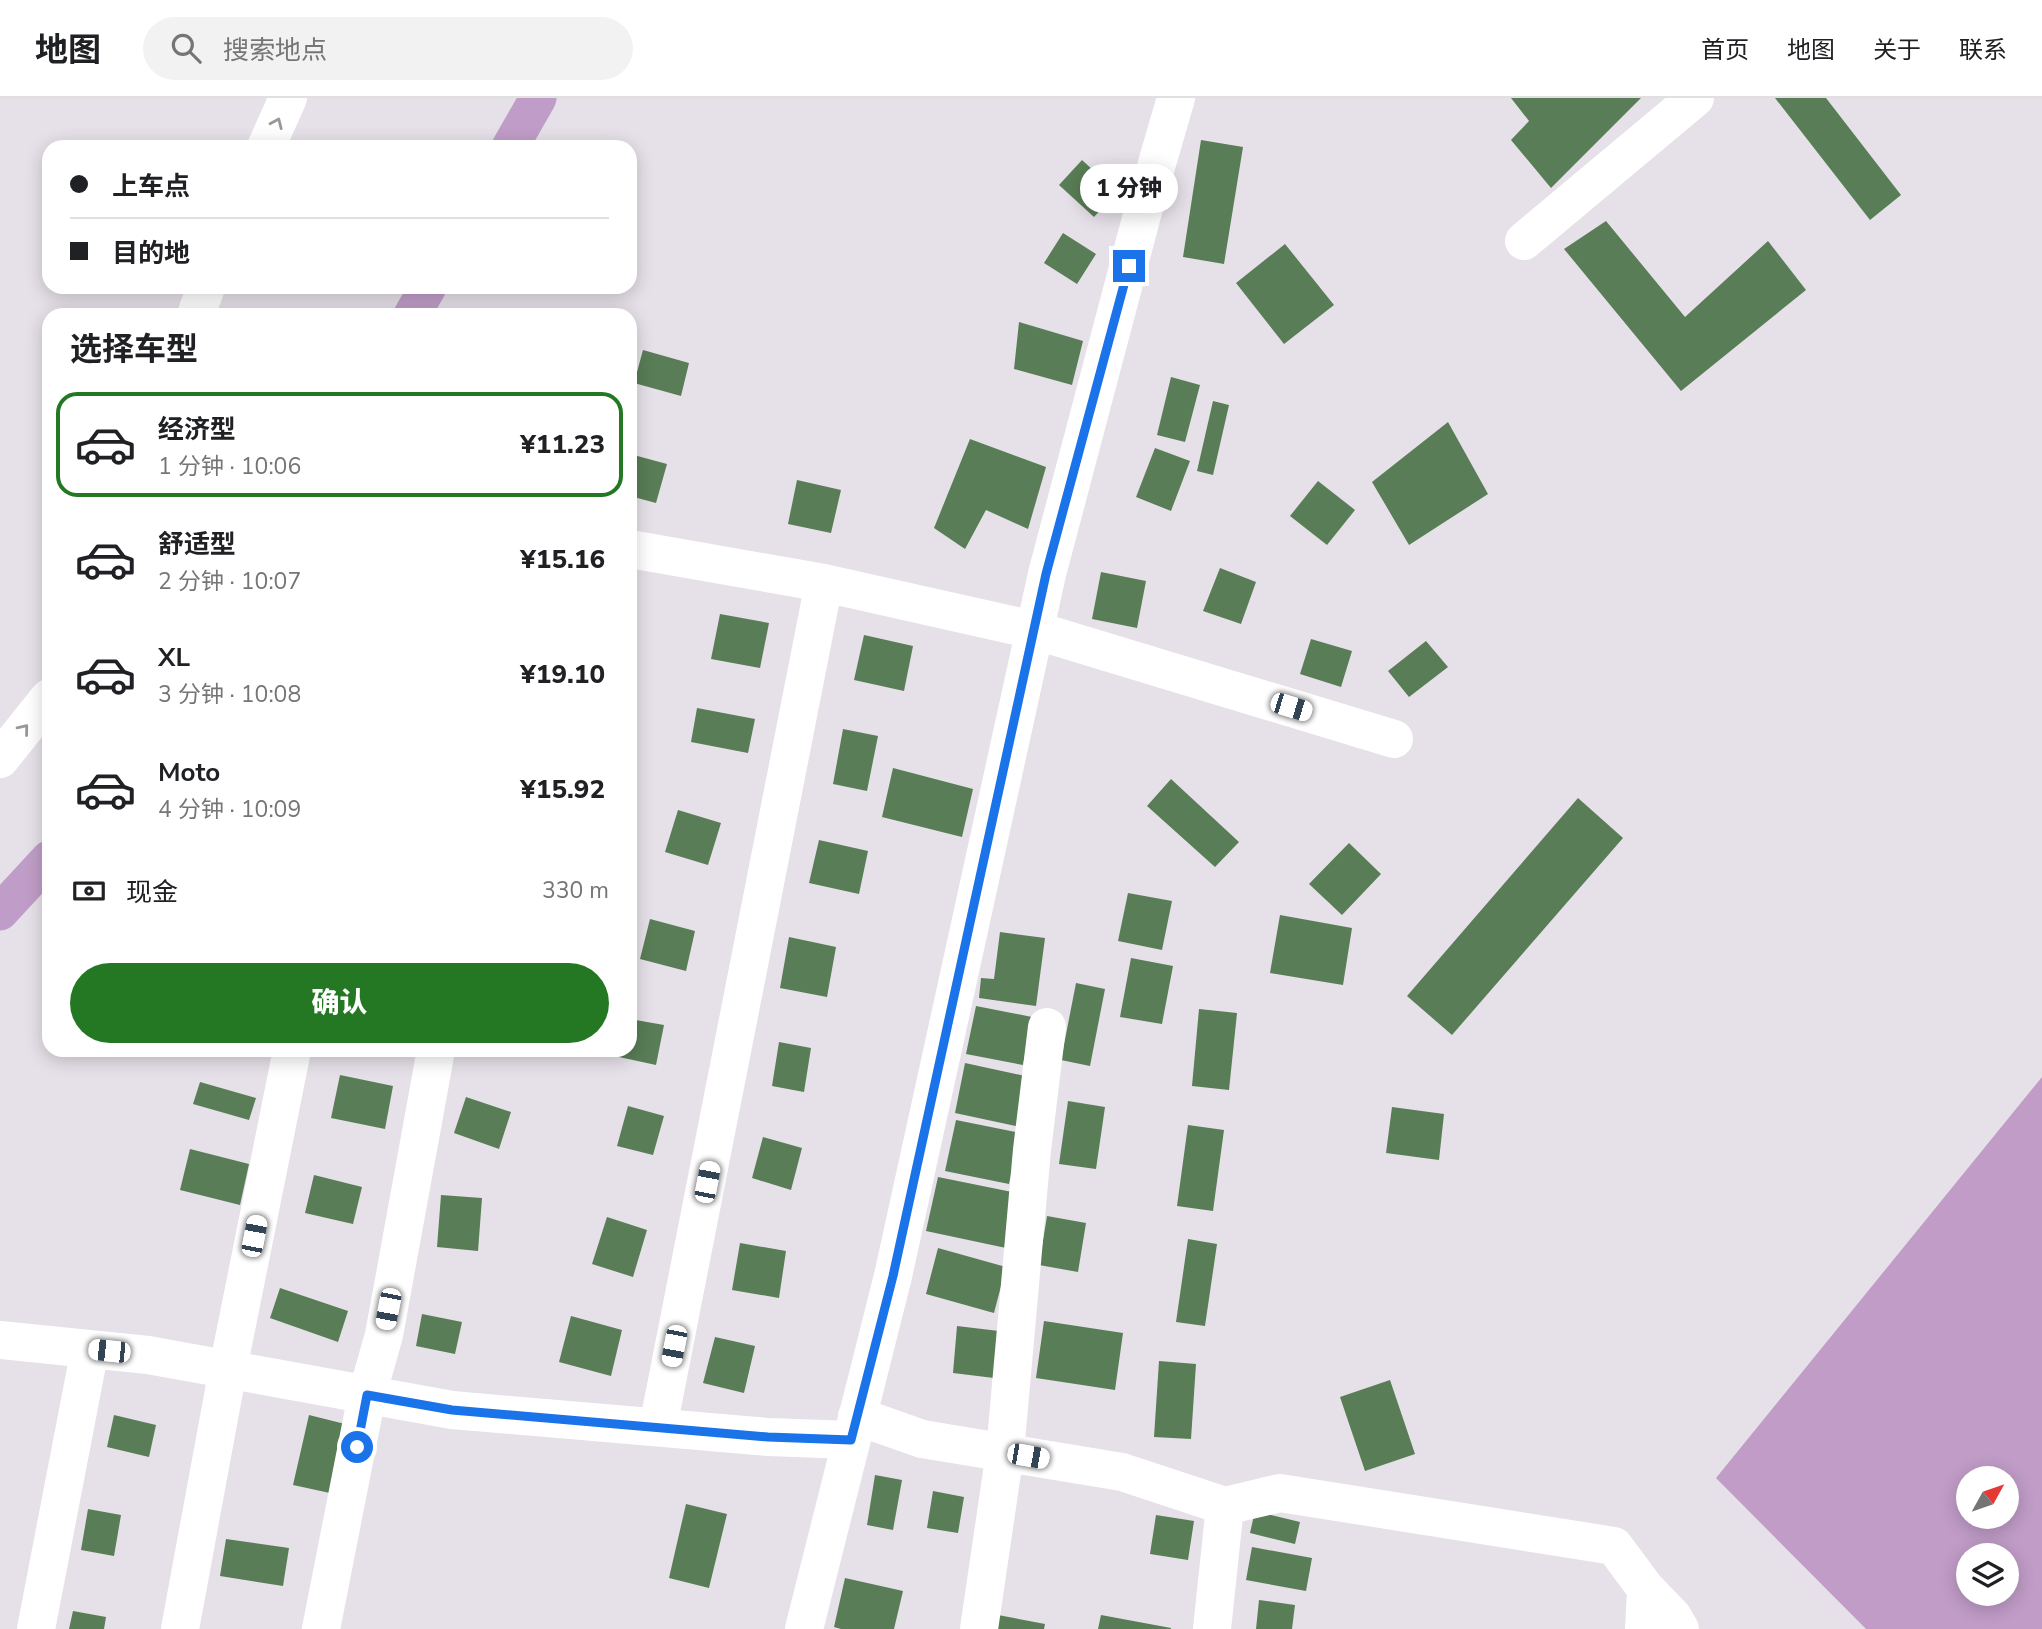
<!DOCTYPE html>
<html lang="zh">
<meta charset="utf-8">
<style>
:root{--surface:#fff;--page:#f2f2f2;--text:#202124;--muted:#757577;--line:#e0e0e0;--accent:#257823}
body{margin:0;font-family:"Nunito Sans","Noto Sans SC",sans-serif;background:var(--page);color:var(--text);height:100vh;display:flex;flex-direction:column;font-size:26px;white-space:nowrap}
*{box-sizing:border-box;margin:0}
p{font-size:23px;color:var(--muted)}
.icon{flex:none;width:38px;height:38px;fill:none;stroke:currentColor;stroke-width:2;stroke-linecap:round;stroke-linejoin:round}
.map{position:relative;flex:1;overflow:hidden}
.panel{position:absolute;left:42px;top:210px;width:595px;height:749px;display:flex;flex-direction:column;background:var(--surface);border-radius:21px;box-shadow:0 4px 18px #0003}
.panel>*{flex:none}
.banner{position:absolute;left:42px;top:42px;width:595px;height:154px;border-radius:21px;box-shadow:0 4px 18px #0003;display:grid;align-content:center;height:154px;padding:0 28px;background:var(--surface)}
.needle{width:46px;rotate:50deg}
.tools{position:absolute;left:1956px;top:1368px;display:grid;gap:14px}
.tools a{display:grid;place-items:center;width:63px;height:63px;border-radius:50%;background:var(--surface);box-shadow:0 4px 18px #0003;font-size:35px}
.end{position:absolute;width:32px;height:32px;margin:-16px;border:9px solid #1a73e8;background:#fff;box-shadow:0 0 0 4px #fff}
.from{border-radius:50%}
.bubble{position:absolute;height:49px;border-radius:24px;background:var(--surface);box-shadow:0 4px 18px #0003;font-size:23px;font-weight:800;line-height:49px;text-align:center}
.car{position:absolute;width:21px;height:42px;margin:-21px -10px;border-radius:9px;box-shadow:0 0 5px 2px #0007;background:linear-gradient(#fff 24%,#345 0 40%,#fff 0 76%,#345 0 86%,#fff 0)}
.banner b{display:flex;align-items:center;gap:24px;height:66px;font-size:26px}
.banner b+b{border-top:2px solid var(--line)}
.banner i{width:18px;height:18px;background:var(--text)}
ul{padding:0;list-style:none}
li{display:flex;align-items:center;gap:21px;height:105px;margin:0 14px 10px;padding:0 14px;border:4px solid transparent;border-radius:21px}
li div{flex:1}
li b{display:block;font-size:26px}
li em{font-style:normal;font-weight:800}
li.selected{border-color:var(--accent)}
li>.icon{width:63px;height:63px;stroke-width:1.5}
h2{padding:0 28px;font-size:32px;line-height:84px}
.pay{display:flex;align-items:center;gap:18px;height:77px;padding:0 28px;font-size:26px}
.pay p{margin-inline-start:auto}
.action{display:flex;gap:14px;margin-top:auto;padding:14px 28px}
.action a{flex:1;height:80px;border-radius:42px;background:var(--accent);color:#fff;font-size:28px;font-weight:800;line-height:80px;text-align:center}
header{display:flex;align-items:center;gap:42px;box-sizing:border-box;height:98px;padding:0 35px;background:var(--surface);border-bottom:2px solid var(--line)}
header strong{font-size:33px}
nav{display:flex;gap:38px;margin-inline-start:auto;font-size:24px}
.search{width:490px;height:63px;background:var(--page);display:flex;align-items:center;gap:18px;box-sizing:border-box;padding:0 24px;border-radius:38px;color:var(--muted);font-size:26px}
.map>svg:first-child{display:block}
</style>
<header>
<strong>地图</strong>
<div class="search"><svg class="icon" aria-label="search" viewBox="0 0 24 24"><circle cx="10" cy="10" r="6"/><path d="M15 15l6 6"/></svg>搜索地点</div>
<nav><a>首页</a><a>地图</a><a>关于</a><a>联系</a></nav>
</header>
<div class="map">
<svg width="2042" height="1531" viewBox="0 0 2042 1531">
<rect width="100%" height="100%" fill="#e6e0e8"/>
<!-- forest -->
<path fill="#c09cc7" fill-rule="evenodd" d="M2042 979V1531H1866L1716 1380ZM1969 1381H2007V1419H1969ZM1969 1458H2007V1496H1969Z"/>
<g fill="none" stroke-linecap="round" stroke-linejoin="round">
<!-- canal -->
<path stroke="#c09dc8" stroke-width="37" d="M510 49 538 0
M412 217 428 189
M0 814 49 761"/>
</g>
<!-- building -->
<path fill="#597d56" d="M1511 0H1641L1551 90 1511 42 1529 23Z
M1775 0H1826L1901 97 1870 122Z
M1201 42 1243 49 1224 166 1183 159Z
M1082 62 1117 94 1094 119 1059 87Z
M1606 123 1685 219 1768 143 1806 192 1681 293 1564 151Z
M1063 135 1096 156 1077 186 1044 165Z
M1285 146 1334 207 1284 246 1236 185Z
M1019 224 1083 243 1072 287 1014 271Z
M643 252 689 265 681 298 634 285Z
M1171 279 1200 287 1185 344 1157 337Z
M1213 303 1229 307 1213 377 1197 373Z
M1448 324 1488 396 1409 447 1372 384Z
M970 341 1046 369 1028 431 986 412 965 451 934 430Z
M1155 350 1190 363 1171 413 1136 399Z
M630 356 667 366 656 405 630 398Z
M797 382 841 392 831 435 788 426Z
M1318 383 1355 412 1327 447 1290 418Z
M1220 470 1256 484 1241 526 1203 513Z
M1101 474 1146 483 1137 530 1092 521Z
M720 516 769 525 760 570 711 561Z
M864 537 913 548 904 593 854 582Z
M1311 541 1352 553 1341 589 1300 576Z
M1426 543 1448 569 1409 599 1388 573Z
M697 610 755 621 748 655 691 644Z
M843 631 878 638 867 693 833 686Z
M893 670 973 691 962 739 882 719Z
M1171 681 1239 744 1215 769 1147 708Z
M1578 700 1623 740 1452 937 1407 898Z
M678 712 721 725 708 767 665 754Z
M819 742 868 753 859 796 809 785Z
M1349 745 1381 776 1342 817 1309 786Z
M1128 795 1172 803 1162 852 1118 843Z
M1280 817 1352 830 1343 887 1270 875Z
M650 821 695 833 686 873 640 861Z
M1000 834 1045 840 1036 908 979 900 981 880 994 881Z
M789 839 836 849 827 899 780 890Z
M1131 860 1173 868 1162 926 1120 919Z
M1076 885 1105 891 1090 968 1061 962Z
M976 908 1032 919 1023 967 966 956Z
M1199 911 1237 915 1229 992 1192 988Z
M630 921 664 927 656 967 619 959 620 952H630Z
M779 944 811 950 804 994 772 988Z
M965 965 1030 979 1020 1029 955 1015Z
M340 977 393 988 385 1031 331 1020Z
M200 984 256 1000 249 1022 193 1006Z
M466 999 511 1014 499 1051 454 1035Z
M1068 1003 1105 1009 1096 1071 1059 1066Z
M628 1008 664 1018 653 1057 617 1048Z
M1392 1009 1444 1016 1439 1062 1386 1055Z
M956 1022 1020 1035 1009 1086 945 1073Z
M1188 1027 1224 1032 1213 1113 1177 1108Z
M763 1039 802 1050 791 1092 752 1080Z
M190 1051 249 1066 240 1107 180 1092Z
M314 1077 362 1089 353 1126 305 1115Z
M938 1079 1017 1095 1006 1150 926 1133Z
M441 1097 482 1100 478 1153 437 1149Z
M1047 1118 1086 1125 1078 1174 1039 1167Z
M607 1119 647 1132 633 1179 592 1166Z
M1188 1141 1217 1146 1205 1228 1176 1224Z
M740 1145 786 1153 779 1200 732 1192Z
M938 1150 1006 1169 994 1215 926 1196Z
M280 1190 348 1213 338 1244 270 1220Z
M422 1216 462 1224 455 1256 416 1248Z
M571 1218 622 1232 611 1278 559 1264Z
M1044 1223 1123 1235 1115 1292 1036 1280Z
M957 1228 999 1233 994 1280 953 1275Z
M715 1239 755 1248 744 1295 703 1285Z
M1159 1263 1196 1266 1191 1341 1154 1339Z
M1390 1282 1415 1356 1365 1373 1340 1299Z
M114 1317 156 1327 149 1359 107 1349Z
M309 1317 345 1326 330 1395 293 1387Z
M875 1377 902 1382 893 1432 867 1427Z
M933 1393 964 1399 958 1435 927 1430Z
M686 1406 727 1416 709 1490 669 1480Z
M88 1411 121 1417 114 1458 81 1452Z
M1255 1413 1300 1424 1295 1446 1250 1435Z
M1156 1417 1194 1423 1188 1462 1150 1456Z
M226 1441 289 1450 283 1488 220 1478Z
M1252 1449 1312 1460 1306 1493 1246 1482Z
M845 1480 903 1493 894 1531H841L834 1529Z
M1259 1502 1295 1507 1292 1531H1256Z
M73 1513 106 1519 104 1531H69Z
M998 1517 1045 1526 1044 1531H995Z
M1101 1517 1171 1530V1531H1098Z"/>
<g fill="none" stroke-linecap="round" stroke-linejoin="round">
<!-- minor -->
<path stroke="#fff" stroke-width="38" d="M1524 143 1695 0
M630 451 824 485
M0 1242 148 1257 452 1312 768 1339 851 1342
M857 1318 922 1341 1122 1374 1225 1408 1212 1531
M658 1329 824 485 1034 532 1394 641
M1225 1408 1280 1395 1614 1448 1646 1491
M36 1531 90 1251
M180 1531 228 1271 292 952
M321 1531 367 1297 384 1237 436 952
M804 1531 893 1178 1047 476 1142 117 1176 0
M979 1531 1005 1354 1032 1052 1047 929
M1644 1531 1646 1491 1673 1519 1680 1531"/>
<!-- major -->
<path stroke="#fff" stroke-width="38" d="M266 49 288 0
M196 217 206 189
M0 661 49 600"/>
</g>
<!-- one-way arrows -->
<defs><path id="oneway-chevron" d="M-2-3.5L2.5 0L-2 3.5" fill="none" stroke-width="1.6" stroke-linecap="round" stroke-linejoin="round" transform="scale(1.75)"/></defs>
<g stroke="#989899">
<use href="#oneway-chevron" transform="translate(277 25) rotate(-66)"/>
<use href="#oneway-chevron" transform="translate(24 631) rotate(-51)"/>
</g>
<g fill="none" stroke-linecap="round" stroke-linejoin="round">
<!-- route -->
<path stroke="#1a73e8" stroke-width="9" d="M357 1349 367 1297 452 1312 768 1339 851 1342 893 1178 1046 476 1129 168"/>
</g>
</svg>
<div class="tools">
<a><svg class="needle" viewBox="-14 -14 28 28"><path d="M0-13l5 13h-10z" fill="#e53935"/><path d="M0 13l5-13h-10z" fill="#757577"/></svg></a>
<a><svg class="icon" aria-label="layers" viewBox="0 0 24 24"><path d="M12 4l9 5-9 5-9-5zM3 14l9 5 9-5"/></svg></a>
</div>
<i class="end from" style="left:357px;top:1349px"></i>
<i class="end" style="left:1129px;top:168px"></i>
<div class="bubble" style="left:1080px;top:66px;width:98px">1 分钟</div>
<i class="car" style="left:1291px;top:609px;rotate:107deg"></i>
<i class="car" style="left:707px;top:1084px;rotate:11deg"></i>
<i class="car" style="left:254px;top:1138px;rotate:11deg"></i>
<i class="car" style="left:388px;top:1211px;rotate:191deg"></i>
<i class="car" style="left:674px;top:1248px;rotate:191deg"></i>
<i class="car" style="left:109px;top:1253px;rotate:276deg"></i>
<i class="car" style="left:1028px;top:1358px;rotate:100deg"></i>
<div class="banner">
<b><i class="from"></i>上车点</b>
<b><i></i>目的地</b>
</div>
<section class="panel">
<h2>选择车型</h2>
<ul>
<li class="selected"><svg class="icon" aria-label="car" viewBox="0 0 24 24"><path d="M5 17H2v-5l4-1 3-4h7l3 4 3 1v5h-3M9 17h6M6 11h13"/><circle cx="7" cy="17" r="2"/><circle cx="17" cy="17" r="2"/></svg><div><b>经济型</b><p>1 分钟 · 10:06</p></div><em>¥11.23</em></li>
<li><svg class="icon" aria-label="car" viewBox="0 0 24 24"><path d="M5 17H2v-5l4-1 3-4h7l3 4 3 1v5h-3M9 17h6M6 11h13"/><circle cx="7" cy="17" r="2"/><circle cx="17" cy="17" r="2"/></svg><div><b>舒适型</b><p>2 分钟 · 10:07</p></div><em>¥15.16</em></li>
<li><svg class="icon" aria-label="car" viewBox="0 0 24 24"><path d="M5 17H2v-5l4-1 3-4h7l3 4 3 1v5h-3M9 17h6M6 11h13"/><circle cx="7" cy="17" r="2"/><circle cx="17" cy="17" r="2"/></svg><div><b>XL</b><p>3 分钟 · 10:08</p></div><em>¥19.10</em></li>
<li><svg class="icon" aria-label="car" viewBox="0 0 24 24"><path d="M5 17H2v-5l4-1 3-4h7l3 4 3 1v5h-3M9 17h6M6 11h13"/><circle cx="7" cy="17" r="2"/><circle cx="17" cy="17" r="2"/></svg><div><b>Moto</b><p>4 分钟 · 10:09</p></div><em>¥15.92</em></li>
</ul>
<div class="pay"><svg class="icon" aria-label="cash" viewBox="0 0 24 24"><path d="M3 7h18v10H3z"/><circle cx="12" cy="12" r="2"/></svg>现金<p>330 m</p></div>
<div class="action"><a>确认</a></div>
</section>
</div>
